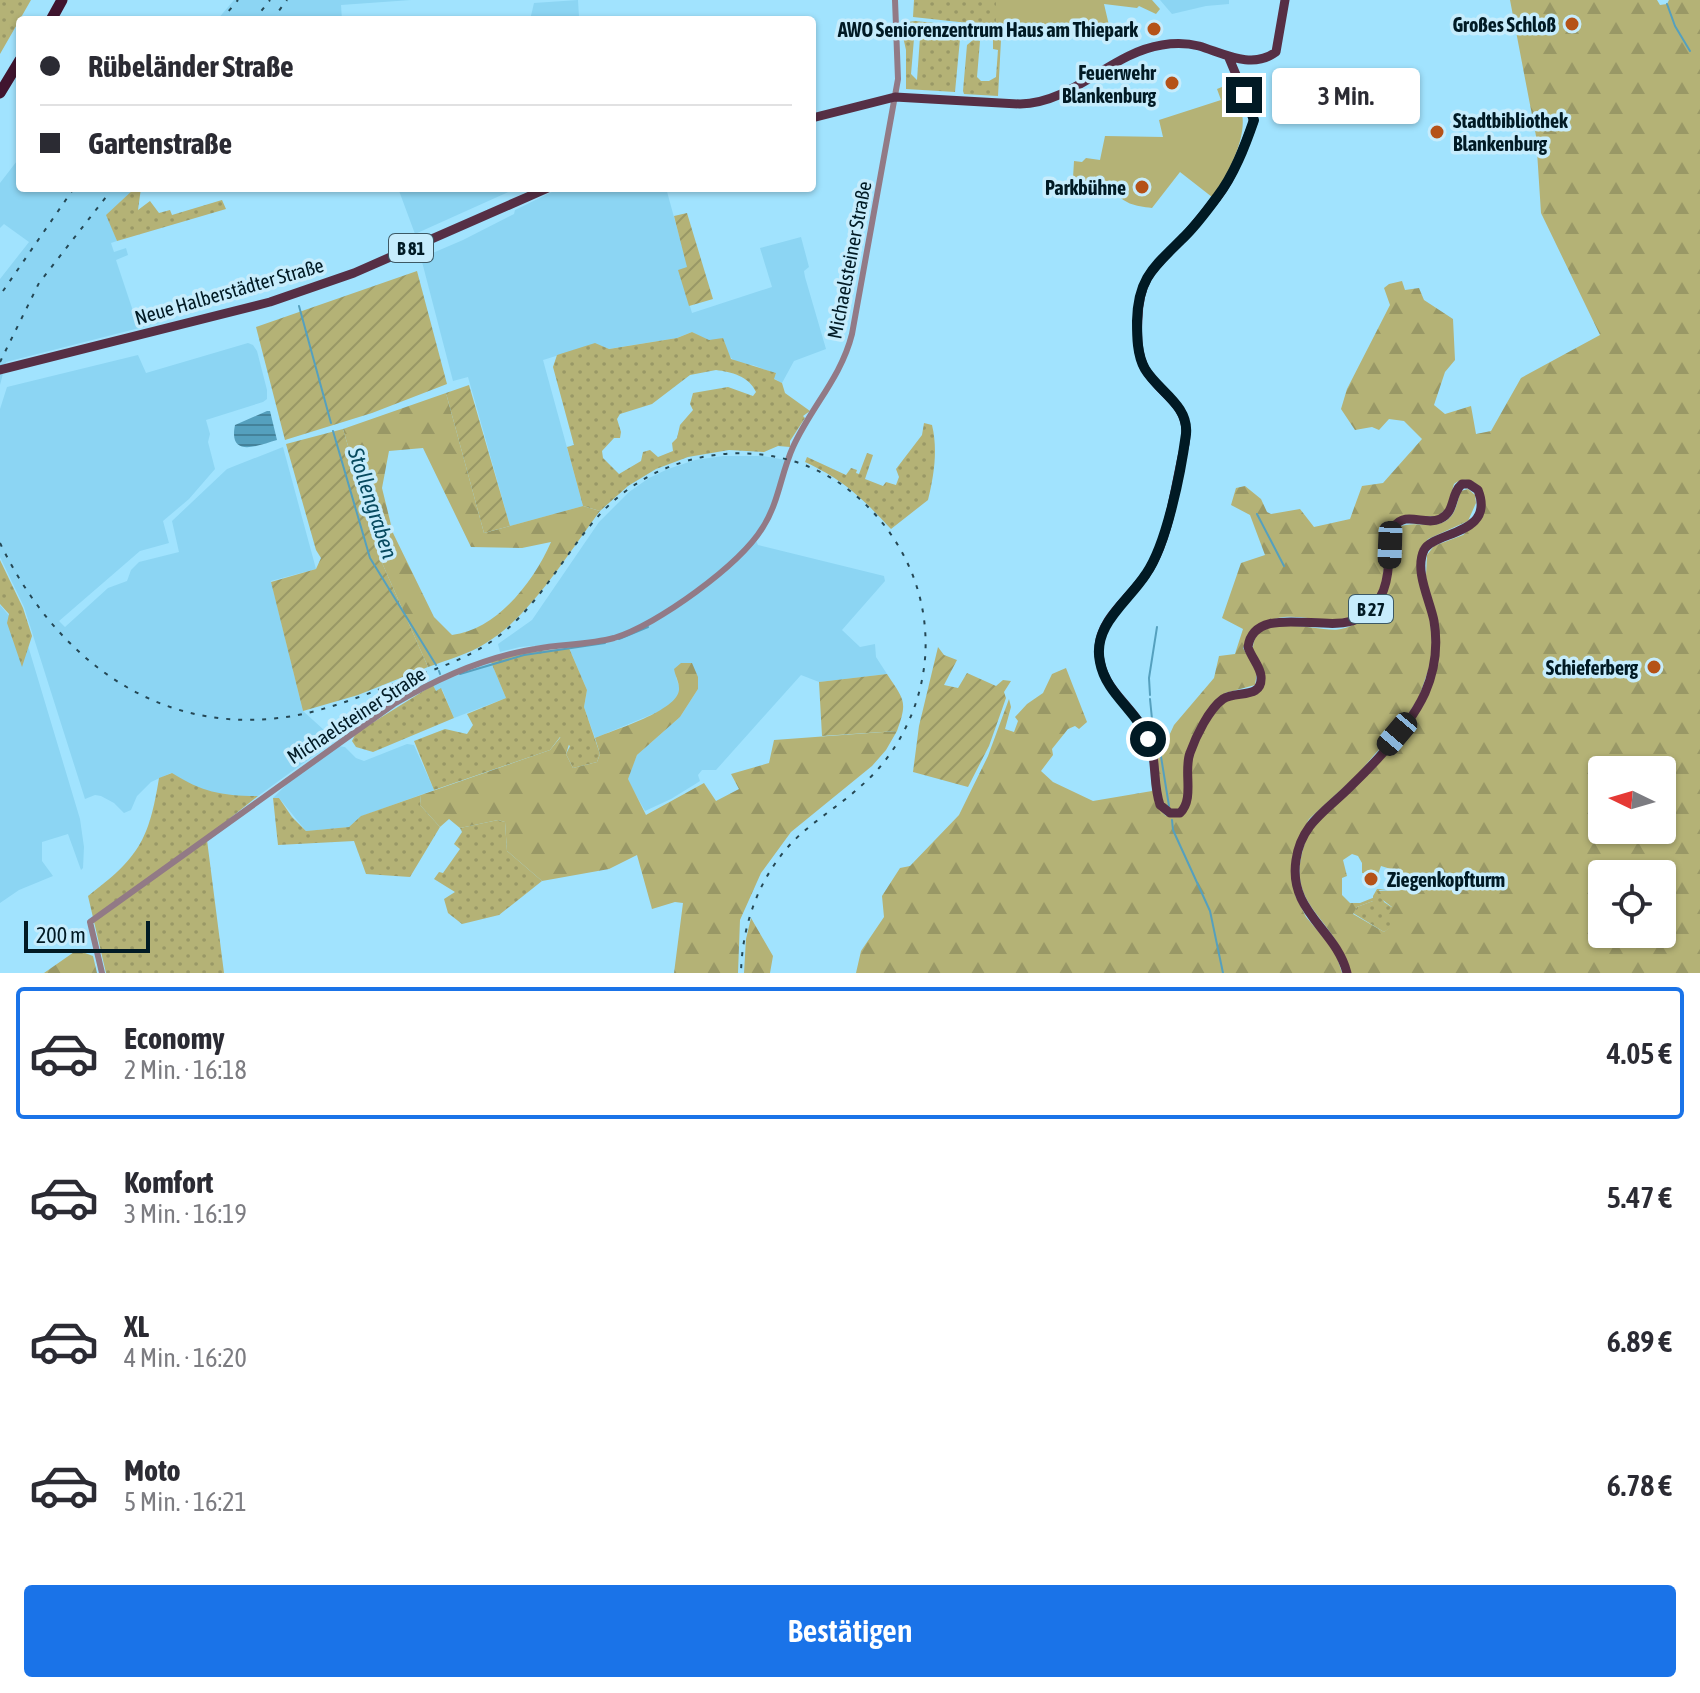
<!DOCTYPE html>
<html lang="de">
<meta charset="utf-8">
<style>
:root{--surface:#fff;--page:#f7f7f7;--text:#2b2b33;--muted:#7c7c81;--line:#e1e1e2;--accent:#1a73e8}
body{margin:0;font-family:"Asap Condensed",sans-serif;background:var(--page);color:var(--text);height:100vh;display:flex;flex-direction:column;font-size:30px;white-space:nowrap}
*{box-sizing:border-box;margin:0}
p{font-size:26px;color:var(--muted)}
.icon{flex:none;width:44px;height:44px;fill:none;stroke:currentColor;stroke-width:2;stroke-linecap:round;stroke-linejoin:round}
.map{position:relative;height:973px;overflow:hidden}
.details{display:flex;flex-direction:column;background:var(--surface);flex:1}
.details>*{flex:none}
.hud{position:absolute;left:16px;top:16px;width:800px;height:176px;border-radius:8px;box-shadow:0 2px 6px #0004;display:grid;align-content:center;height:176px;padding:0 24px;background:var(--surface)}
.needle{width:52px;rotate:275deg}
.tools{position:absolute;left:1588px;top:756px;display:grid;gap:16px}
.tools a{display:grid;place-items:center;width:88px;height:88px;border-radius:8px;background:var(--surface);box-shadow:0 2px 6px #0004;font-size:40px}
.scale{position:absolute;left:24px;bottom:20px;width:126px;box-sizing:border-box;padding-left:8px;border:4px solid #011a24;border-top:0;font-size:22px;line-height:28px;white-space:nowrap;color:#011a24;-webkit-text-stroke:6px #c6ecfc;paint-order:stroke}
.end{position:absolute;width:36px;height:36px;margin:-18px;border:10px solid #011a24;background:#fff;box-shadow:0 0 0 4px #fff}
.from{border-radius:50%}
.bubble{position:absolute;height:56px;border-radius:8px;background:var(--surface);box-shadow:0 2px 6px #0004;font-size:26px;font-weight:600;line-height:56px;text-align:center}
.car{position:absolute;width:24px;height:48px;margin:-24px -12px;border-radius:10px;box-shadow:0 0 6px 2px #0007;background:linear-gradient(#222 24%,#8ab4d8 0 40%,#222 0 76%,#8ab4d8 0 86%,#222 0)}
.hud b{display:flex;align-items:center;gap:28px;height:76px;font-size:30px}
.hud b+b{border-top:2px solid var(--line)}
.hud i{width:20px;height:20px;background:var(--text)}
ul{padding:14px 0 0;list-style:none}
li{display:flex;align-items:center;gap:24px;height:132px;margin:0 16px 12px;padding:0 8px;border:4px solid transparent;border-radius:8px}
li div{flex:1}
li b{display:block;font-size:30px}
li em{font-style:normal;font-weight:600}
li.selected{border-color:var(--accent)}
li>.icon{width:72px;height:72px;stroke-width:1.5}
.cta{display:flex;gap:16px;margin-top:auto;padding:16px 24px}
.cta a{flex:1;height:92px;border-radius:8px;background:var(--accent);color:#fff;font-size:32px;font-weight:600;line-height:92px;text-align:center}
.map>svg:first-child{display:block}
</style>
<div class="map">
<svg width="1700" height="973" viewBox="0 0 1700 973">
<defs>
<pattern id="grass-dots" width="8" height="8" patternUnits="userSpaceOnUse" patternTransform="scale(2)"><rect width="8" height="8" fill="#b4b276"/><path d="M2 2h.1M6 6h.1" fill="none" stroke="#999866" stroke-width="1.8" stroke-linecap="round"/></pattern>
<pattern id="forest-firs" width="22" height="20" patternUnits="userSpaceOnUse" patternTransform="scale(2)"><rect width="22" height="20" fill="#b4b276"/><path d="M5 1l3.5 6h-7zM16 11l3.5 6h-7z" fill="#999866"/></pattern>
<pattern id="garden-furrows" width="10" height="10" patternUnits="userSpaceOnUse" patternTransform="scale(2)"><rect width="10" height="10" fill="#b4b276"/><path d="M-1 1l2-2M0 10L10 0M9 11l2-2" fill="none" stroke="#999866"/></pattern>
<pattern id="water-rules" width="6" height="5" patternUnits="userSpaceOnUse" patternTransform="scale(2)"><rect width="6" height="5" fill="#55a0be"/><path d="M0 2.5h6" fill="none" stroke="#44829a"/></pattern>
</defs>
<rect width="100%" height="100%" fill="#a1e3fe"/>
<!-- built -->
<path fill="#8cd5f3" d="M234 0H411L341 5 342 20H217Z
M578 0 579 17 588 20H530L534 3Z
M1160 0H1229V4L1206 6 1172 14Z
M20 157V188H135L107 215 117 241 111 243 114 252 126 248 128 255 116 260 134 314 159 323 6 362 0 385V279L29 242 4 224 0 228V183Z
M398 188H517L415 234Z
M560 188H666L688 268 679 270 692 313 772 287 760 248 801 237 809 267 804 271 805 277 826 349 794 361 782 383 773 378 776 374 753 365 739 364 709 341 692 332 677 338 608 349 595 344 543 360 583 506 510 526 468 377 453 381 421 258 463 240 514 214 515 210Z
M248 343 253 345 257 351 267 390V399L263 402 206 420 210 434 208 442 215 469 189 499 163 521 169 543 140 551 59 621 65 627 108 588 127 581 131 570 139 562 179 552 172 521 227 469 283 447 316 569 271 581 303 711 335 740 258 796H228L196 789 171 773 151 782 137 796 131 810 124 813 114 803 101 796 95 795 85 799 24 607 0 557V409L7 387 138 355 146 373Z
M723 456H763L786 460 776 493 764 522 754 536 758 545 884 576 885 581 842 630 860 647 875 644 876 657 887 674 819 682 801 675 716 770H702L698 775 700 781 697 783 671 799 645 811 627 779 637 755 680 717 698 689V677H676L680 689 677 699 665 709 595 738 584 707 587 690 567 643 520 647 500 652 498 644 532 620 599 522 629 492 649 478 668 469 695 460Z
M0 605 17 625 29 649 80 819 84 847 83 868 81 870 68 834 42 842V861L53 876 19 890 0 903Z
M491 662 506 698 454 718 442 689 436 691 433 685Z
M407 744 414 745 434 790 362 816 349 827 306 831 279 798H273L290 781 338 746 345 747 356 758 364 761Z"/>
<!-- grass -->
<path fill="url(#grass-dots)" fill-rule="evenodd" d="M0 0H31L0 54Z
M914 0H996V26L913 17Z
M915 21 985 28 982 33 976 34 915 27 911 74 917 80 920 37 960 39 955 92 906 89V50L900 23Z
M973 40 980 41 977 77 981 81H989L996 77 998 50 993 49V40H1001L998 96 964 94 963 91 967 45Z
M135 188H141L138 210 150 201 159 213 170 210 172 215 222 200 226 209 117 241 106 215Z
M692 332 709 340 723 338 731 359 776 373 774 379 782 383 785 393 810 411 803 416 805 418 790 441V447L778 446 764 452 729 450 688 457 656 469 628 486 600 511 583 506 567 447 574 445 553 367 557 355 595 343 609 349 677 338ZM716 370C731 372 749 376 756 392L753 396 728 387 693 393 690 404 693 410 680 425 677 438 672 443 673 451 658 457 650 450 643 452 641 461 619 474 603 458 602 451 614 438H620L621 432 617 419 620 414 652 404 690 375Z
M924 423 932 425C938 450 934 475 928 500L891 529C863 499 844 480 805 462L807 457 846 475 851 468 857 470 856 473 859 474 867 453 873 455 865 479 883 486 886 482 896 485 899 477 896 469 922 435Z
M0 560 23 608 32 636 22 667 7 623 9 614 0 604Z
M569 648 587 690 584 707 600 754 597 762 573 768 566 754 570 746 560 737 550 750 434 790 414 741 445 729 467 734 473 725 467 714 506 698 491 662 522 653Z
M433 685 436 691 441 688 454 718 373 752 356 747 352 741 356 733Z
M172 773C202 792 222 796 258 796L209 835 207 840 224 973H106L88 896C138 858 149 841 159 778Z
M421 795 420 805 440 827 410 877 366 874 354 841 278 845 273 798H279L292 817 306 831 349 827 361 816Z
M498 820 505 822 507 851 542 881 499 915 462 924 448 913 444 899 455 892 434 879 439 872 443 873 460 849 454 844 462 832 460 828Z
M1377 889H1386L1379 890 1384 902 1393 908 1397 923 1384 932 1353 913 1357 907 1373 901V896Z"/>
<!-- forest -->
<path fill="url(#forest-firs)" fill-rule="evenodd" d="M1510 0H1657L1660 5 1667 4 1669 0H1700V973H1350C1334 910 1275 907 1311 828L1410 723 1435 675 1426 576 1427 555 1434 546 1463 535 1477 522 1482 489C1474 480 1464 476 1454 484L1447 508 1438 516 1397 518C1372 540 1402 603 1351 618 1329 624 1306 615 1284 617 1272 618 1260 626 1250 631L1243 648 1257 672 1255 685 1225 693 1184 764V800L1178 810 1167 808 1162 800 1149 732 1160 731 1163 738H1168L1174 725 1214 678 1219 656 1235 654 1243 629 1222 618 1241 563 1265 555 1250 515 1231 505 1236 488 1245 486 1261 499 1267 512 1271 514 1300 509 1314 527 1350 519 1362 486 1383 483 1422 439 1404 421 1389 419 1379 430 1372 427 1355 430 1341 409 1347 389 1390 305 1384 288 1389 284 1402 281 1405 290 1419 288 1424 300 1453 319 1455 360 1445 372 1434 405 1445 414 1471 406 1476 434 1491 431 1521 378 1600 335 1541 213 1536 136ZM1602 770H1662V830H1602ZM1352 854 1358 856 1362 863V873L1378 874 1381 866 1394 870 1404 883 1403 890 1377 891 1379 897 1392 907 1388 914 1396 922 1384 932 1353 914 1357 907 1373 901 1375 897 1360 903H1350L1342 895V878L1347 876 1343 860ZM1602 874H1662V934H1602Z
M446 393 484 533 583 506 600 511C569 552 530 617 486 643 469 654 447 660 428 667L383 565 343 429ZM423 448 471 547 522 548 551 542C534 581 497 630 452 635L434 617 393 533 382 488 389 451Z
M1468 489 1475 495 1476 503 1468 521 1428 539 1420 551 1433 640 1430 665 1419 697 1405 719 1357 775 1309 819 1295 847V895L1306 917 1335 951 1342 973H856L861 951 884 917 882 896 900 868 910 866 959 815 988 756 1009 699 1011 707 1005 729 1014 732 1018 721 1015 717 1027 704 1043 693 1052 674 1066 668 1087 722 1079 729 1075 726 1068 729 1052 749 1053 755 1041 771 1053 782 1093 801 1152 791 1151 770 1158 808 1166 816 1182 815C1187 780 1193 729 1222 704 1234 694 1249 701 1261 689 1258 676 1252 660 1253 647 1255 609 1322 634 1341 629 1352 627 1366 619 1374 611 1383 600 1389 546 1398 528 1415 518 1438 534 1452 515 1457 508 1458 498 1461 491Z
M681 663H692L698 677V689L680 717 637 755 628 779 646 815 704 783 716 801 739 789 731 774 769 763 774 740 897 731 886 750 872 766 791 832 761 873 740 920 738 973H674L683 903 675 902 652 909 637 855 609 869 542 881 507 851 505 822 498 820 460 828 449 819 440 827 420 805 421 795 550 750 564 733 571 738 566 754 573 768 597 762 600 754 595 738C613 730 681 710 679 688 679 682 675 675 674 669Z
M751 918 773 956 770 973H744L746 939Z
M77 950 93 956 97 973H44Z"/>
<!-- park -->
<path fill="#b4b276" d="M996 0H1152L1160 9 1156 14 1139 6 1137 8 1104 4 1112 38 1008 34 996 26Z
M1229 84C1232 92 1237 99 1240 107 1251 132 1227 177 1212 197L1180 172 1152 208C1135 206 1123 204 1113 189L1073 178 1074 161 1082 162 1086 158 1100 160 1105 136 1163 137 1159 120 1221 100 1217 89Z"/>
<!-- garden -->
<path fill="url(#garden-furrows)" d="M687 213 713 299 689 306 678 270 687 267 674 216Z
M417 271 447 384 372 413 285 440 256 327Z
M469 385 510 526 484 533 446 393Z
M343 429 383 565 428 667 358 695 303 711 271 582 316 569 321 558 316 550 286 444Z
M938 647 944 655 957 660 944 685 958 688 967 673 996 686 1003 680 1011 681 1004 692 1006 698 989 746 968 787 913 772 919 726Z
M887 674C904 700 908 701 897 731L822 736 819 682Z"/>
<!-- water -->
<path fill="url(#water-rules)" d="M267 411H270L277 440C259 445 228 459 235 425Z"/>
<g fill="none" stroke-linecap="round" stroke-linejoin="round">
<!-- stream -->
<path stroke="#55a0be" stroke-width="2" d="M1667 4 1675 26 1690 51
M299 306 331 423
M333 431 370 558 436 665
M1257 514 1284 566
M619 639 648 627
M439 671 440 674
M460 674 524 655 605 643
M1150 695 1149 678 1157 627
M1150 699 1152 719
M1153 723 1158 738 1169 806
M1172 820 1173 830 1210 911 1223 973"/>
<!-- tertiary -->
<path stroke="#927a86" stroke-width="6" d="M102 973 90 922 394 704C438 678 485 657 535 649 561 644 588 645 614 638 657 625 740 565 763 527 779 502 781 473 793 447 811 407 841 378 852 334L898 79 895 0"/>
<!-- primary -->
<path stroke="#562f45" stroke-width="9" d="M1229 58 1253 115V123C1244 147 1234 174 1219 195 1208 209 1196 224 1184 237 1156 266 1139 275 1138 319 1137 334 1137 353 1144 367 1161 399 1192 402 1185 444 1175 484 1171 532 1150 568 1135 595 1098 617 1099 650 1099 688 1131 703 1146 733 1158 756 1152 782 1160 805L1170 813H1180C1195 799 1183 771 1190 753 1196 736 1209 709 1223 699 1236 690 1263 700 1261 676 1260 666 1251 657 1248 647 1254 602 1328 634 1357 619 1385 606 1389 578 1389 551 1390 543 1389 534 1394 527 1405 510 1425 526 1440 519 1456 512 1450 494 1462 484H1469L1478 490C1496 535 1434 531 1424 550 1414 571 1430 600 1434 621 1438 645 1435 670 1425 693 1410 726 1375 763 1349 788 1326 811 1301 824 1296 860 1288 912 1336 929 1347 973
M812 118 895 97 1020 104C1074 103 1110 53 1162 45 1174 43 1187 43 1199 46 1223 53 1252 70 1276 52L1285 0
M0 370 270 302 354 273 548 188"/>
<!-- motorway -->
<path stroke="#40152f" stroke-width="11" d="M51 20 62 0
M0 93 20 60"/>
<!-- rail -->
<path stroke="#254754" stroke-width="2" stroke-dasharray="4 8" stroke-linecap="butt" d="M221 20 238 0
M254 20 270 0
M272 20 287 0
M3 291 74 188
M0 362 39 283 113 188
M0 543C53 653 151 733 278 718 316 714 351 700 386 687 423 673 463 662 495 639 541 605 565 551 603 511 666 446 771 433 845 487 890 520 921 573 925 629 930 687 905 748 861 786 837 808 809 823 787 848 757 883 742 927 741 973"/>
</g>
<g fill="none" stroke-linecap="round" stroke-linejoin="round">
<!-- route -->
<path stroke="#011a24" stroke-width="10" d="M1148 739C1136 710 1106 694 1100 662 1092 625 1128 602 1146 574 1167 544 1181 471 1186 434 1189 405 1158 391 1145 369 1137 355 1137 336 1137 321 1138 278 1154 267 1182 239 1195 227 1206 212 1217 197 1234 175 1245 146 1254 120L1244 95"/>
</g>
<!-- markers -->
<g fill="#b55218" stroke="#c6ecfc" stroke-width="3">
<circle cx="1572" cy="24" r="8"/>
<circle cx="1154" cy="29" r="8"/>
<circle cx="1172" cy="83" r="8"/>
<circle cx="1437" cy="132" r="8"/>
<circle cx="1142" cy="187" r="8"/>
<circle cx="1654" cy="667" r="8"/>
<circle cx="1371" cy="879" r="8"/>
</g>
<g text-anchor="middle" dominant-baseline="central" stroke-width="7" stroke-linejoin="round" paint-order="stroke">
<!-- shield labels -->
<g fill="#c6ecfc" stroke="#3c5965" stroke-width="2">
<rect x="389" y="234" width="44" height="28" rx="6"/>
<rect x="1349" y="595" width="44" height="28" rx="6"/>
</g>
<g font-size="18" font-weight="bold" fill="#011a24">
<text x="411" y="248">B 81</text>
<text x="1371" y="609">B 27</text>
</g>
<!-- poi labels -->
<g font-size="20" font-weight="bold" fill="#011a24" stroke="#c6ecfc" text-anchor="end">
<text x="1556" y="24">Großes Schloß</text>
<text x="1138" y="29">AWO Seniorenzentrum Haus am Thiepark</text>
<text x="1156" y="72">Feuerwehr<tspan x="1156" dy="23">Blankenburg</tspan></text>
<text x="1453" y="120" text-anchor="start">Stadtbibliothek<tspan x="1453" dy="23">Blankenburg</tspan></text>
<text x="1126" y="187">Parkbühne</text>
<text x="1638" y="667">Schieferberg</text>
<text x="1387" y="879" text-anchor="start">Ziegenkopfturm</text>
</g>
<!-- street labels -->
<g font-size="20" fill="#011a24" stroke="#c6ecfc">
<text transform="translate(849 260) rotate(-79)">Michaelsteiner Straße</text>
<text transform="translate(229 291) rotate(-16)">Neue Halberstädter Straße</text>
<text transform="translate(356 715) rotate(-33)">Michaelsteiner Straße</text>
</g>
<!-- water labels -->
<g font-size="22" font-style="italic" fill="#074a5f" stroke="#c6ecfc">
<text transform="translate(373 503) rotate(72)">Stollengraben</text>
</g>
</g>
</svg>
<div class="tools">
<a><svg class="needle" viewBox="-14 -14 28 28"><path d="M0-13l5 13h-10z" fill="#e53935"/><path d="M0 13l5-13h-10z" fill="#7c7c81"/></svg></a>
<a><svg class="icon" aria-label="locate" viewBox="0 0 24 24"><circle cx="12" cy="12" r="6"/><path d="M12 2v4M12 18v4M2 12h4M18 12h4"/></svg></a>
</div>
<div class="scale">200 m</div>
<i class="end from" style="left:1148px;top:739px"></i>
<i class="end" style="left:1244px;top:95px"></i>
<div class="bubble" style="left:1272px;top:68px;width:148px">3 Min.</div>
<i class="car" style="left:1390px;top:545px;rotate:182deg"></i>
<i class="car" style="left:1397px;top:734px;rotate:220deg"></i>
<div class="hud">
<b><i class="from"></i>Rübeländer Straße</b>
<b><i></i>Gartenstraße</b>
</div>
</div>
<section class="details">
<ul>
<li class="selected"><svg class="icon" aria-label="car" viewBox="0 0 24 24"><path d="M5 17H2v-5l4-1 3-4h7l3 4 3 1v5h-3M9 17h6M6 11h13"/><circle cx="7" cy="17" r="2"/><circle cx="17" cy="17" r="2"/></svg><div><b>Economy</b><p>2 Min. · 16:18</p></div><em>4.05 €</em></li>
<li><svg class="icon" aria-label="car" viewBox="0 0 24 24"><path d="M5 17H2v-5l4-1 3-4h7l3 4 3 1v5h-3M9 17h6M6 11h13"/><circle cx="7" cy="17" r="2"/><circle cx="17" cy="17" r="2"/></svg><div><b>Komfort</b><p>3 Min. · 16:19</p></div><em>5.47 €</em></li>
<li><svg class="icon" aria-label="car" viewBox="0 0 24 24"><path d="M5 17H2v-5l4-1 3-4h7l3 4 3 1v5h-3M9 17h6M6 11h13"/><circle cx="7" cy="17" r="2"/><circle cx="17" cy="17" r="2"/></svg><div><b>XL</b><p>4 Min. · 16:20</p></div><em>6.89 €</em></li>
<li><svg class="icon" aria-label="car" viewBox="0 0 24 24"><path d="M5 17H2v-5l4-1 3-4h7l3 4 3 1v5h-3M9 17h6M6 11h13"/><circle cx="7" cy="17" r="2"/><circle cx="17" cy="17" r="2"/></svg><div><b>Moto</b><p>5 Min. · 16:21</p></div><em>6.78 €</em></li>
</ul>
<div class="cta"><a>Bestätigen</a></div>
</section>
